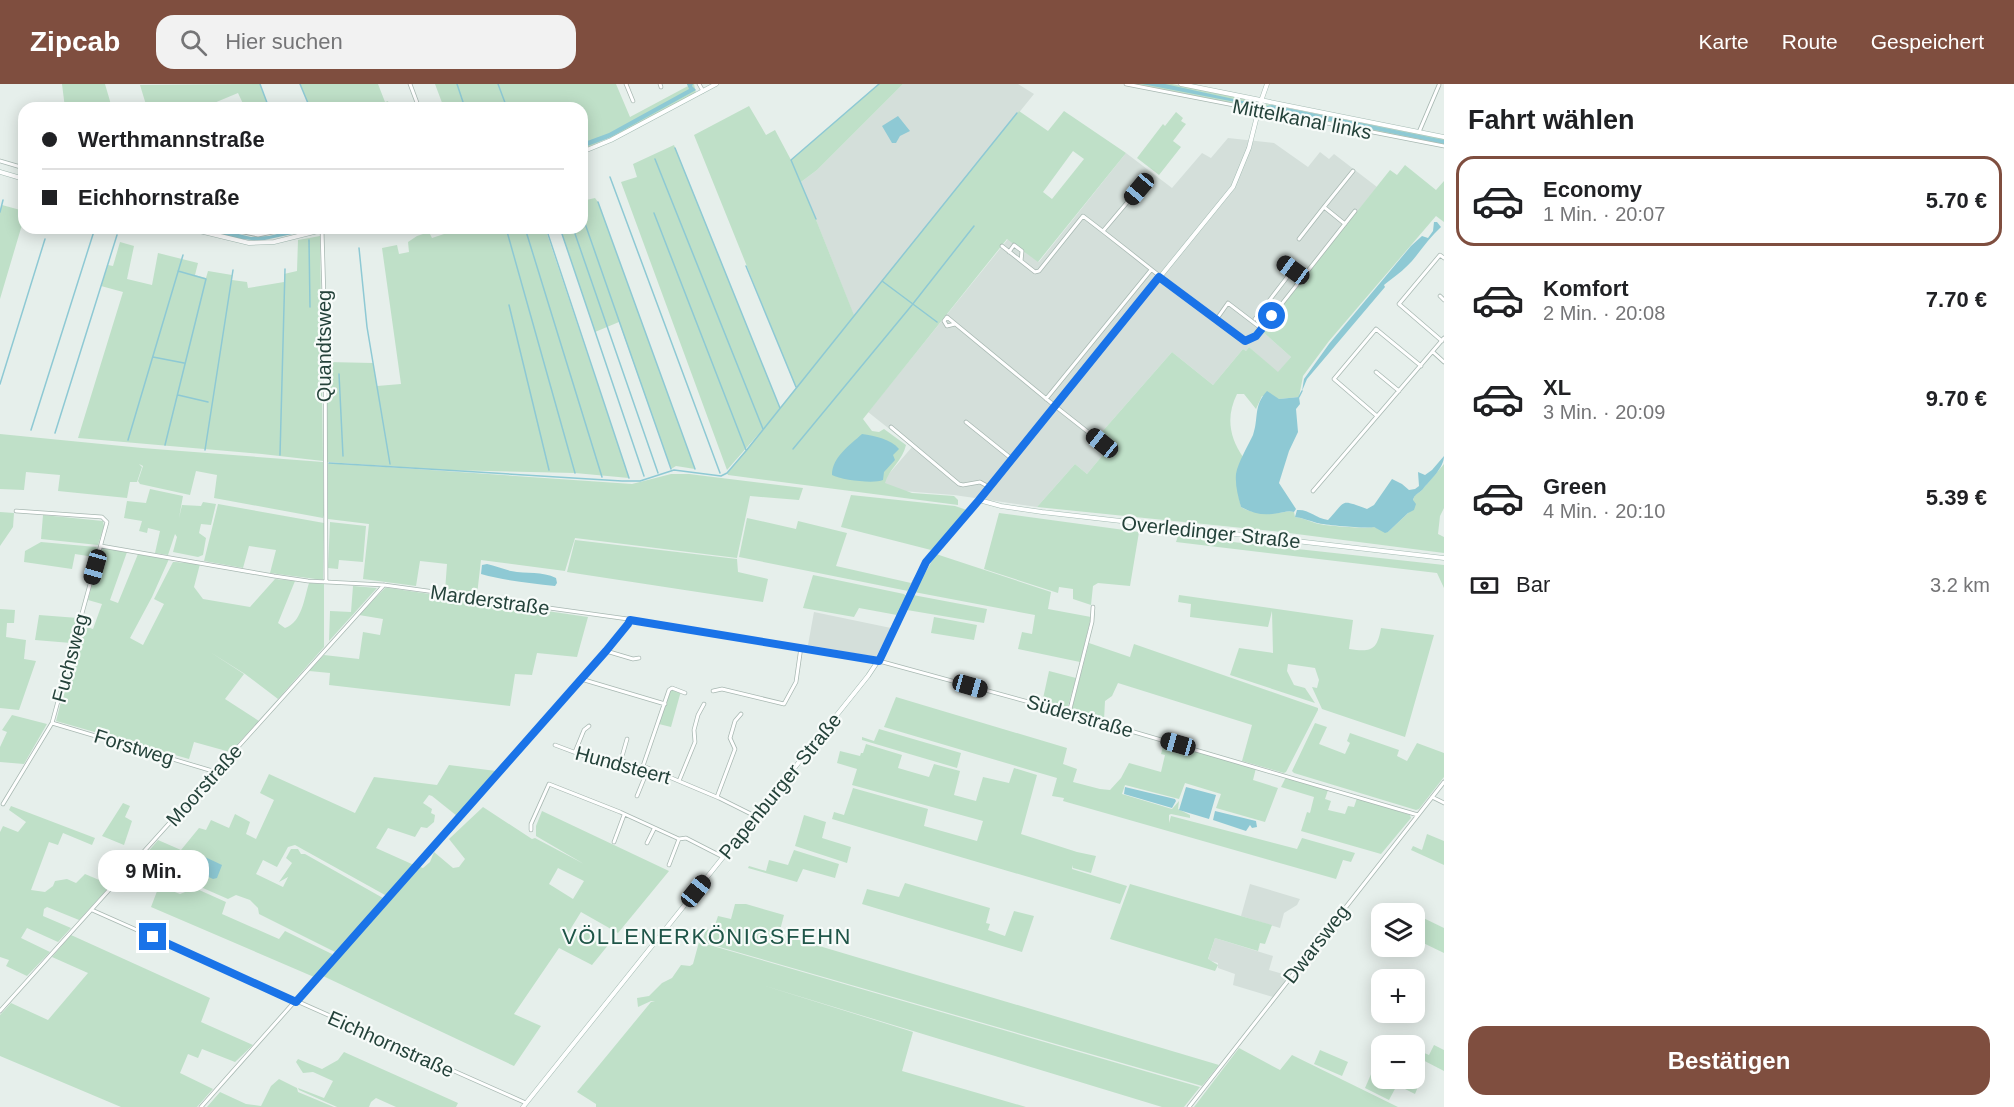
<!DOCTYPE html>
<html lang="de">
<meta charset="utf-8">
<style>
:root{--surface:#fff;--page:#f2f2f2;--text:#202124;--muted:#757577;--line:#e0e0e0;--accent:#7f4e3f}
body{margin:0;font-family:Arial,sans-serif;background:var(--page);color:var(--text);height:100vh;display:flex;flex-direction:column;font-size:22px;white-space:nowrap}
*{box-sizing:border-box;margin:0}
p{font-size:20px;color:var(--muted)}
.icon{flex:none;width:33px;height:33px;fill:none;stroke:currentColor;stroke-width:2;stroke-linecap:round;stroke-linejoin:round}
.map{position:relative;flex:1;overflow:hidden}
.details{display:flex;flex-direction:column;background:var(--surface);width:570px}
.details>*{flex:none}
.guide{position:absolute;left:18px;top:18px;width:570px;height:132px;border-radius:18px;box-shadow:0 3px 15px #0003;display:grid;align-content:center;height:132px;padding:0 24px;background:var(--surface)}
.buttons{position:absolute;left:1371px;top:819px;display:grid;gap:12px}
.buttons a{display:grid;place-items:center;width:54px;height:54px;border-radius:12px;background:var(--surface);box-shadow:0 3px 15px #0003;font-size:30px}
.end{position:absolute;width:27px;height:27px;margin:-14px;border:8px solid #1a73e8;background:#fff;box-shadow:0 0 0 3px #fff}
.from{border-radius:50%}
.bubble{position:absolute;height:42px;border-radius:18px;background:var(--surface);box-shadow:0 3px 15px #0003;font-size:20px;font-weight:700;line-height:42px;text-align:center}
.car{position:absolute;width:18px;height:36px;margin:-18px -9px;border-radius:8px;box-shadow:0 0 4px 2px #0007;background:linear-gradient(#222 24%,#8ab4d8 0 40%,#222 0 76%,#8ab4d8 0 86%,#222 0)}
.guide b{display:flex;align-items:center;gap:21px;height:57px;font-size:22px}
.guide b+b{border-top:2px solid var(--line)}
.guide i{width:15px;height:15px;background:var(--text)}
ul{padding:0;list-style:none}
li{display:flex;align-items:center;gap:18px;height:90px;margin:0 12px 9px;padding:0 12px;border:3px solid transparent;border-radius:18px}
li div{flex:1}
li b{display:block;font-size:22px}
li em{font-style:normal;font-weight:700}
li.active{border-color:var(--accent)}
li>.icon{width:54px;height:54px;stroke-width:1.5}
h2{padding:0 24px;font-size:27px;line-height:72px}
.pay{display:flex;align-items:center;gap:15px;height:66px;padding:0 24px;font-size:22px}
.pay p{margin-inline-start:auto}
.action{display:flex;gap:12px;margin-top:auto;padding:12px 24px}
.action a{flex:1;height:69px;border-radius:18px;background:var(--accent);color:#fff;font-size:24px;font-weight:700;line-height:69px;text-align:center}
header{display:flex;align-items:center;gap:36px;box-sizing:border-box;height:84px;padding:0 30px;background:var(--accent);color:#fff}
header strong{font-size:28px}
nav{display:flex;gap:33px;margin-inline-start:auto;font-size:21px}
.search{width:420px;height:54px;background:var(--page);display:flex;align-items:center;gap:15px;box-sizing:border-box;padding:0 21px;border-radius:18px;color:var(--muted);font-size:22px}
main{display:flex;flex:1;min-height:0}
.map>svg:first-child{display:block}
</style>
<header>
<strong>Zipcab</strong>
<div class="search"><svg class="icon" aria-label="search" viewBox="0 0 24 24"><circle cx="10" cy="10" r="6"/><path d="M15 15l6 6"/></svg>Hier suchen</div>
<nav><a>Karte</a><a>Route</a><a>Gespeichert</a></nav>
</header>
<main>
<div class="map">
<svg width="1444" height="1023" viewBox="0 0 1444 1023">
<rect width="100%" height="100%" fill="#e6efeb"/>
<!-- built -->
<path fill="#d4dfda" d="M903 0H1018L1034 10 854 232 801 98 817 86Z
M1228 54 1274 59 1308 83 1320 68 1329 75 1334 70 1377 103 1262 247 1291 273 1278 289 1249 263 1246 267 1243 265 1213 301 1172 268 1094 357 1106 367 1087 390 1075 380 1037 423 954 411 876 405 912 363 868 328 1008 155 1039 178 1126 69 1172 104 1202 69 1211 74Z
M814 528 891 544 876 573 808 561Z
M1250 800 1300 815 1297 821 1284 829 1280 844 1241 832Z
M1215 854 1273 872 1269 886 1290 892 1273 913 1233 901 1235 890 1218 884V879L1208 876Z"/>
<!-- green -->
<path fill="#bfe0c8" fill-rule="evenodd" d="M62 0H105L112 24H65Z
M260 0 269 24H245L238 9 202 24H147L140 1Z
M300 0H378L385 18 388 17 390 24H310Z
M435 0H616L630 33 688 2 687 0H694L696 9 611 55 610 53 582 66V24H444Z
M879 0H903L817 86 801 98 854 231 1019 27 1048 47 1064 27 1126 69 1038 178 1007 155 863 335 872 347 879 348 884 345 906 361C903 376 889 385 885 399L912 409 954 412 958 416V421L728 391 727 389 763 345 727 386 621 98 637 93 633 80 674 61 780 324 796 304 694 51 749 22 766 51 775 46 791 76ZM1073 67 1084 75 1052 115 1043 108Z
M1137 0H1172L1253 17 1252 23Z
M1266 20 1444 55V61L1266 25Z
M1176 28 1183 34 1181 37 1186 40 1173 57 1181 63 1159 91 1137 74 1163 40 1165 42Z
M1405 81 1436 106 1444 97V138L1436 132 1329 257 1303 292 1299 313 1279 315 1262 312 1256 325 1244 310H1237C1226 332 1229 353 1243 373 1235 387 1237 407 1241 423 1253 430 1265 430 1279 429 1285 428 1288 426 1294 428L1295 433C1304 434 1311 438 1319 440 1328 442 1367 445 1374 443L1388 448 1408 429 1415 411 1421 407 1444 380V424L1440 432 1438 450 1444 453V469L1281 448 1037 423 1075 380 1087 390 1106 367 1094 357 1172 268 1213 301 1243 265 1246 267 1249 263 1278 288 1291 273 1262 247 1390 86 1397 91Z
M595 114 598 118 695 385 676 382 671 385 619 238 595 248 560 144H582V117Z
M2 121 24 127V134L0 215V127Z
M443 144H545L629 394 575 389 444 386 327 378V278L373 279 377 302 401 300 382 164 397 161 399 170 409 168 408 158 417 152 429 148 432 154 444 150Z
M320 152 323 377 262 370 78 354 123 208 101 202 108 181 113 182 120 158 134 162 127 195 152 201 158 169 198 179 195 191 206 194 208 187 232 191V196L247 198 248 204 284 198V190L297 187 298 156Z
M0 350 142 364 323 378 324 431 323 434 214 414 217 391 196 387 190 411 140 400 138 397 143 382 139 380 142 383 137 398H130L127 414 58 407 60 391 26 388 24 406 0 405Z
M328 379 632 400 671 390H689L803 404 799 416 750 412 737 474 575 454 565 487 481 476 477 511 445 507 447 480 420 477 416 502 363 495 369 440 328 435Z
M150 405 183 412 179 434 182 421 201 422 203 418 216 420 211 441 201 440 199 449 206 454 203 471 198 473 173 468 177 453 175 450 168 471 155 469 160 447 148 444 147 449 139 447 142 437 124 434 127 417 146 419Z
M851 411 955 422 967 426 931 466 841 443Z
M218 420 324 439 323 496 270 489 276 466 249 462 243 484 204 477Z
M0 428 14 429 13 443 0 462Z
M999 429 1139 448 1130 502 1098 499 1093 502 1091 521 1073 515V505L1059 503 1058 509 984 485Z
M43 431 103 437 104 442 98 461 41 455Z
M747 434 796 445 798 437 847 449 836 482 911 499 908 507 739 473Z
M330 438 366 442 363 478 339 476 338 485 328 484Z
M1178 452 1444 481V504L1437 489 1176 458Z
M575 456 737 475 738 488 768 495 763 518 567 488Z
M41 458 96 463 97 464 94 473 75 470 72 485 24 478 25 467Z
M105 464 127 468 110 516 118 519 138 470 169 475 152 513 130 554 143 561 164 520 154 515 173 478H175L200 480 194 503 203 515 250 523 275 495 295 497 278 539 285 544C302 538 304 515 309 499L324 500V563L278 615 245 590 210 568 244 590 225 615 259 637 230 668 194 658 189 675 56 637 81 541 93 545 102 520 88 516 101 466Z
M936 470 1051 508 1048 525 1091 533 1080 578 1018 565 1022 548 1032 550 1035 531 914 508Z
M813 491 904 510 906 512 897 531 859 524 854 533 803 524Z
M353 502 377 504 329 557 330 527 351 528Z
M385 504H389L588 533 577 573 537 569 532 591 515 590 510 622 329 601 330 589 309 587 324 571 359 575 363 548 380 551 383 535 359 531Z
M913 511 987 525 984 539 907 526Z
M1179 511 1353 536 1349 565C1371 568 1377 567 1381 544L1434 551 1405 653 1322 625 1312 603 1317 604 1319 596 1315 584 1288 580 1287 587 1294 601 1305 604 1315 619 1230 591 1239 564 1273 569 1272 527 1268 543 1190 533 1191 520 1178 518Z
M0 525 15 526 14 539H7L6 553 26 556 24 575 36 577 19 626 0 624Z
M39 531 78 534 71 559 35 556Z
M934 533 977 541 974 556 931 549Z
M1089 559 1130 573 1134 560 1318 624V626L1286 688 1284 689 1242 677 1252 641 1118 599 1112 612 1105 617 1104 636 1073 628 1072 624Z
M1049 587 1076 594 1067 626 1042 619Z
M670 605 681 607 671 643 659 640Z
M896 613 1067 664 1063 680 1077 685 1073 698 1100 705 1110 706 1121 694 1129 679 1161 688 1165 671 1161 670 1164 659 1256 684 1253 696 1278 704 1265 738 1216 724 1221 710 1185 699 1179 715 1125 701 1122 710 1172 725 1179 717 1178 725 1190 731V734L1171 730 1169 731V739L1171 732 1297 765 1302 754 1355 769 1351 778 1343 776 1336 795 1063 717 1064 714 1052 712 1057 694 884 643Z
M12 631 47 640 24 680 0 678V663L7 648 2 646Z
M1315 639 1327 643 1319 660 1345 670 1350 659 1347 657 1350 649 1399 666 1397 672 1407 677 1417 659 1444 669V693L1419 725 1416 726 1294 689 1292 687Z
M879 645 961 669 957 684 862 656V653L874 657Z
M866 660 902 671 898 684 929 693 934 680 960 687 954 711 976 717 983 693 1009 699 1014 684 1037 691 1021 750 1077 768 1096 772 1091 789 1073 784V781L1072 785 1127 802 1120 820 832 735 834 728 844 731 853 704 928 725 924 742 977 757 983 737 852 701 857 685 837 679 840 667 860 672 861 669H863Z
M449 681 496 687 457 732 432 712 429 711 423 719 432 725 431 729 435 731 434 738 427 744 421 743 415 753 388 744 376 764 414 781 388 811H385L295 761 288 763 277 783 263 776 256 790 283 803 288 793 279 798 292 779 286 774 291 765H298L301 770H305L383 814 337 869 259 830 258 824 250 816 236 811 228 815 180 794 170 787 163 786 141 776 158 756 181 766 199 744 206 746 211 736 229 744 235 730 250 738 246 750 256 755 274 716 260 709 269 690 355 729 374 693 437 701Z
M1286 693 1328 706 1325 715 1331 717 1328 726 1345 730 1348 722 1354 723 1357 714 1410 731 1411 734 1381 770 1301 747 1307 728 1310 729 1314 713 1281 703Z
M123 719 130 722 125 733 132 737 124 761 102 752Z
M11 722 95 754 92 761 63 749 58 761 49 758 31 806 45 808 53 802 55 797 67 795 76 799 85 790 111 801 79 836 47 823 44 825 43 832 71 844 58 858 27 844 21 854 50 868 27 892 6 882 9 876 0 873V748L3 742 18 748 26 738 9 726Z
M483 723 532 755 535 754 584 780 536 752V742L542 727 669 787 618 849 581 828 568 849 567 855 574 856 581 845 609 860 592 881 559 864 514 930 541 942 514 982 323 892 420 783 423 784 430 778 434 768 453 784 459 783 465 775 449 755ZM558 784 584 797 573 815 549 800Z
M804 731 826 738 822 754 851 763 847 779 795 762Z
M1427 750 1444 757V781L1411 766 1413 762 1422 766Z
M794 766 839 780 835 794 803 785 797 798 748 784 749 782 766 787 769 776 788 781Z
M905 799 990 824 986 839 990 840 988 846 1005 852 1014 827 1034 832 1022 868 862 820 867 805 899 813Z
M1130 800 1272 841 1265 860 1260 859 1258 867 1215 854 1208 875 1218 881 1215 887 1110 855Z
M188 801 226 818 222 830 279 855 285 847 332 870V873L314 893 151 823 159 802 180 810 185 808Z
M735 820H746L784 831 779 850 1219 981 1202 1002 702 858 706 845 713 847 718 832 731 835Z
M1415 830 1444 844V869L1415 855Z
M71 851 210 914 201 938 253 961 235 978 202 965 198 974 188 970 180 989 213 1005 197 1023H121L0 972V931L11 919 48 936 88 889 52 873Z
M699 858 1200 1003 1184 1023H1162L759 900 913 948 902 987 1026 1023H596V1020L577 1008 651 918H655L651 917 638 923 637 914 649 912 662 899 672 894 681 881 690 882 693 880Z
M1434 961 1444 966V987L1415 972V965L1429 971Z
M1239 964 1280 986 1292 971 1398 1023H1194Z
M1320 966 1348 978 1342 992 1314 980Z
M344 968 458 1019 456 1023H396L376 1014 371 1018 369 1023H337L299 1006 298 1004 324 1014 333 997 313 988 303 989 296 978 298 975 322 985 338 976Z
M1372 988 1395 1000 1398 995 1414 994 1415 989 1422 993 1415 1010 1397 1001 1389 1016 1365 1004Z
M279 995 297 1004 298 1008 334 1023H207L220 1008 246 1020 261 1022 271 1002Z"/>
<!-- water -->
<path fill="#8ec9d4" d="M687 0H693L692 2 696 6 609 54 582 64V59L609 49 689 5Z
M1142 0H1165L1252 19 1251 21Z
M1272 21 1444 56V60L1266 24 1267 22Z
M898 32 910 47 900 52 896 59H892L882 42Z
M1434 138H1437L1441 143C1430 153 1422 165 1412 177 1403 187 1394 193 1384 201L1385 203 1307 295 1302 307 1304 295 1329 260 1411 162 1422 152 1428 154 1433 147Z
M198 144H214L251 153 269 152 301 144H320L260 157 233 154Z
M1267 307 1279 315 1299 313 1300 320 1296 325 1298 348 1289 367 1279 399 1296 425 1294 428C1288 426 1285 428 1279 429 1264 432 1254 430 1241 423 1238 412 1235 401 1236 390 1238 378 1248 362 1253 351 1259 334 1253 322 1267 307Z
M862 350C875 352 891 355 899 365L893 371 895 376 884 388 883 396C874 400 841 396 832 391 832 373 850 361 862 350Z
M1444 372C1444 384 1430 396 1423 405 1419 410 1415 409 1413 416L1416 420 1414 426 1408 429 1388 448 1385 449 1374 443C1368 445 1326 441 1317 439 1310 437 1303 434 1295 433L1297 426C1309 425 1315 434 1328 436 1347 416 1339 415 1367 425L1374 421 1392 395 1402 400 1409 406 1415 405 1419 402 1418 388 1425 391 1432 386Z
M487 480C495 482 503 485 511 487 527 490 542 487 556 494L557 499 555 502C530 499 506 497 481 490L482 481Z
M1125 703 1175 715 1176 717 1172 724 1124 710Z
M1186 703 1216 711 1209 735 1179 726Z
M1215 727 1256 737 1257 743 1252 744 1250 741 1246 747 1213 736Z
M205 773 222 781 217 794 213 795 198 788 202 774Z"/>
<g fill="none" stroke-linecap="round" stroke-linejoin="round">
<!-- stream -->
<path stroke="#8ec9d4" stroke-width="1.5" d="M260 0 269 24
M300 0 310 24
M457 0 465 24
M498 0 507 24
M675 64 780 324
M655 75 763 345
M610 93 720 389
M598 118 695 385
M0 128 3 116
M654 129 746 366
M582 131 671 385
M816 135 791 76 879 0
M506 144 575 389
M525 144 602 393
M546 144 629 394
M560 144 644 392
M573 144 658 389
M309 156 310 223
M359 164 367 243 390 380
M746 182 796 303
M509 221 549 386
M937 238 882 197 1017 29
M153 273 184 279
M339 290 343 372
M0 300 45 155
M178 311 208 318
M1299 313 1302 307
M31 346 95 144
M55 349 117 151
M128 356 183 171
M165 361 206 195 178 187
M793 365 912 221 974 142
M205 366 233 186
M280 371 285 185
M329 379 622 397H640L674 386 721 392 727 389 746 367 882 197"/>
<defs>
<path id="street" d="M410 0 419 24
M626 0 633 17
M660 0 661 3
M699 0 703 7
M1126 0 1444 62
M1419 48 1439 1
M0 77 24 84
M1345 140 1324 123 1353 87
M224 144 258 151 293 144
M322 146 325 248 326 498
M1103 147 1147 95
M1299 155 1324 123
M1002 162 1035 188 1039 187 1083 132C1136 172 1187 215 1240 255L1245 257 1252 255 1262 245 1228 219 1216 236
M1009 168 1014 161 1022 167 1021 177
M1293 186 1282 178 1285 175 1295 183
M1440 212 1444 216
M1255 235 1295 183 1305 191
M955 240 947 242 944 237 947 233 1055 322
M1262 245 1355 127
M1442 257 1399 220 1440 171 1444 174
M1433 268 1444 278
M1376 288 1399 307
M1046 315 1151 186
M1055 322 1102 359
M1377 332 1334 295 1376 245 1421 282
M966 338 1012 375
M891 343 959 400 963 401 980 398 989 403
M1313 407 1444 254
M101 462 274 492 308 497 384 501 457 511 635 536 879 577 1069 629 1418 731
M606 567 633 575 639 574
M581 595 665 620
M713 607 722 605 784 620 796 598 801 563
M1069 629 1092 538 1093 523
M52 639 216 688
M555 661 611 682 621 676 637 683 643 682 719 714 755 732
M575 668 584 646 589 642
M621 676 627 655
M643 682 669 606 672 604 685 609
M679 697 695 658 694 646 698 631 704 620
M637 712 648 685
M717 713 735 665 730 654 735 637 741 630
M1432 713 1444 719
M3 720 52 639 107 438 102 433 16 427
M531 746V740L549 700 620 728 679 755 686 754 723 773
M614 758 624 731
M647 759 654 745
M669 781 679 755
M92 826 526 1019
M0 927 384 501
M201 1023 606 567 628 540 630 536
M1189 1023 1444 698"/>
<path id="secondary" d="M1181 0 1444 53
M582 68 611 56 716 0
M0 88 24 95
M187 144 249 159 274 158 330 144
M979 416 1001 422 1042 428 1444 474
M523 1023 868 592 880 574 915 497 933 469 979 416 1233 103 1249 64 1260 20 1267 0"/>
</defs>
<!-- street casing -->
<use href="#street" stroke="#a8b8b2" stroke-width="4.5"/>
<!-- secondary casing -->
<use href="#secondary" stroke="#a4bbb3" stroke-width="5"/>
<!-- street -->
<use href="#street" stroke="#fff" stroke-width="3"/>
<!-- secondary -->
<use href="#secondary" stroke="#fff" stroke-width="4"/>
</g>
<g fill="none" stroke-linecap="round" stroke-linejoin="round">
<!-- route -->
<path stroke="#1a73e8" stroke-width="8" d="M153 853 296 918 606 567 628 540 630 536 879 577 926 478 979 416 1159 193 1245 257 1256 252 1272 232"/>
</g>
<g text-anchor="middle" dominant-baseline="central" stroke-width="4.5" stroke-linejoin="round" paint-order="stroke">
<!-- street labels -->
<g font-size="20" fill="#24423a" stroke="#f7fbf9">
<text transform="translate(1302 35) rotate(11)">Mittelkanal links</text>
<text transform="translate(324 262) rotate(-90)">Quandtsweg</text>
<text transform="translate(1211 448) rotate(6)">Overledinger Straße</text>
<text transform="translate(490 516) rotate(8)">Marderstraße</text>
<text transform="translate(70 574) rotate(-75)">Fuchsweg</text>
<text transform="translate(1080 632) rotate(16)">Süderstraße</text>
<text transform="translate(134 663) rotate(17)">Forstweg</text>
<text transform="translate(623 681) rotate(15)">Hundsteert</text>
<text transform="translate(204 701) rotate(-48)">Moorstraße</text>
<text transform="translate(780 702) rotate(-51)">Papenburger Straße</text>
<text transform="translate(1316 860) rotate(-52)">Dwarsweg</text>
<text transform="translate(391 960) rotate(24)">Eichhornstraße</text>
</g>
<!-- quarter labels -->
<g font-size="22" letter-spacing="1.5" fill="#1f5548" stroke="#f7fbf9">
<text x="707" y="852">VÖLLENERKÖNIGSFEHN</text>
</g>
</g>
</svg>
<div class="buttons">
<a><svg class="icon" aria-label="layers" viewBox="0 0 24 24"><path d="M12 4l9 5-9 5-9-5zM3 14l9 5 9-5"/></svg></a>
<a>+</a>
<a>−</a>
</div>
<i class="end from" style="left:1272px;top:232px"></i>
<i class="end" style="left:153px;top:853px"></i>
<div class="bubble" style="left:98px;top:766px;width:111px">9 Min.</div>
<i class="car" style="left:1139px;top:105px;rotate:220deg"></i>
<i class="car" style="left:1293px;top:186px;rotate:306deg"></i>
<i class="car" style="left:1102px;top:359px;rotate:309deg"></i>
<i class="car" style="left:95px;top:483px;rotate:196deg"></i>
<i class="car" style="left:970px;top:602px;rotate:106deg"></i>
<i class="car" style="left:1178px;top:660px;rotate:286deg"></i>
<i class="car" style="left:696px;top:807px;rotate:39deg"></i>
<div class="guide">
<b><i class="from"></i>Werthmannstraße</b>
<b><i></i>Eichhornstraße</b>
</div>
</div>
<section class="details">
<h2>Fahrt wählen</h2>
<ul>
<li class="active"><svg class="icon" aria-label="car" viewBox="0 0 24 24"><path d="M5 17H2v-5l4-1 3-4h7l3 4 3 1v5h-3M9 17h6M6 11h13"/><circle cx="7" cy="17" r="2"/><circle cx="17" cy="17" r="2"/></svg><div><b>Economy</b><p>1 Min. · 20:07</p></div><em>5.70 €</em></li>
<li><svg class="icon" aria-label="car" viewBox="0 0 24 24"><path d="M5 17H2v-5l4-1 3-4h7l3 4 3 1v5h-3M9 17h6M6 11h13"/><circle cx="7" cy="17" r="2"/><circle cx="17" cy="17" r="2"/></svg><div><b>Komfort</b><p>2 Min. · 20:08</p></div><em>7.70 €</em></li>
<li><svg class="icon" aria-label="car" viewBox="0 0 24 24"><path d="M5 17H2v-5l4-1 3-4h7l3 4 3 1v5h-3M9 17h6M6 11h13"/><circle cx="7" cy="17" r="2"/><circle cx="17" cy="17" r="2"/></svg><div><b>XL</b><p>3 Min. · 20:09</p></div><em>9.70 €</em></li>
<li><svg class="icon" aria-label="car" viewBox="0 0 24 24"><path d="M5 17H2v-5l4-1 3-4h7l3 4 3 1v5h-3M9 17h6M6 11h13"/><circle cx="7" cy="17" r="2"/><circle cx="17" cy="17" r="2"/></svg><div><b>Green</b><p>4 Min. · 20:10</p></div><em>5.39 €</em></li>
</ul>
<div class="pay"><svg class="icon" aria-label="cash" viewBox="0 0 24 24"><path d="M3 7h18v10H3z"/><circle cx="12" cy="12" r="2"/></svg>Bar<p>3.2 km</p></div>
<div class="action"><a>Bestätigen</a></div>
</section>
</main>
